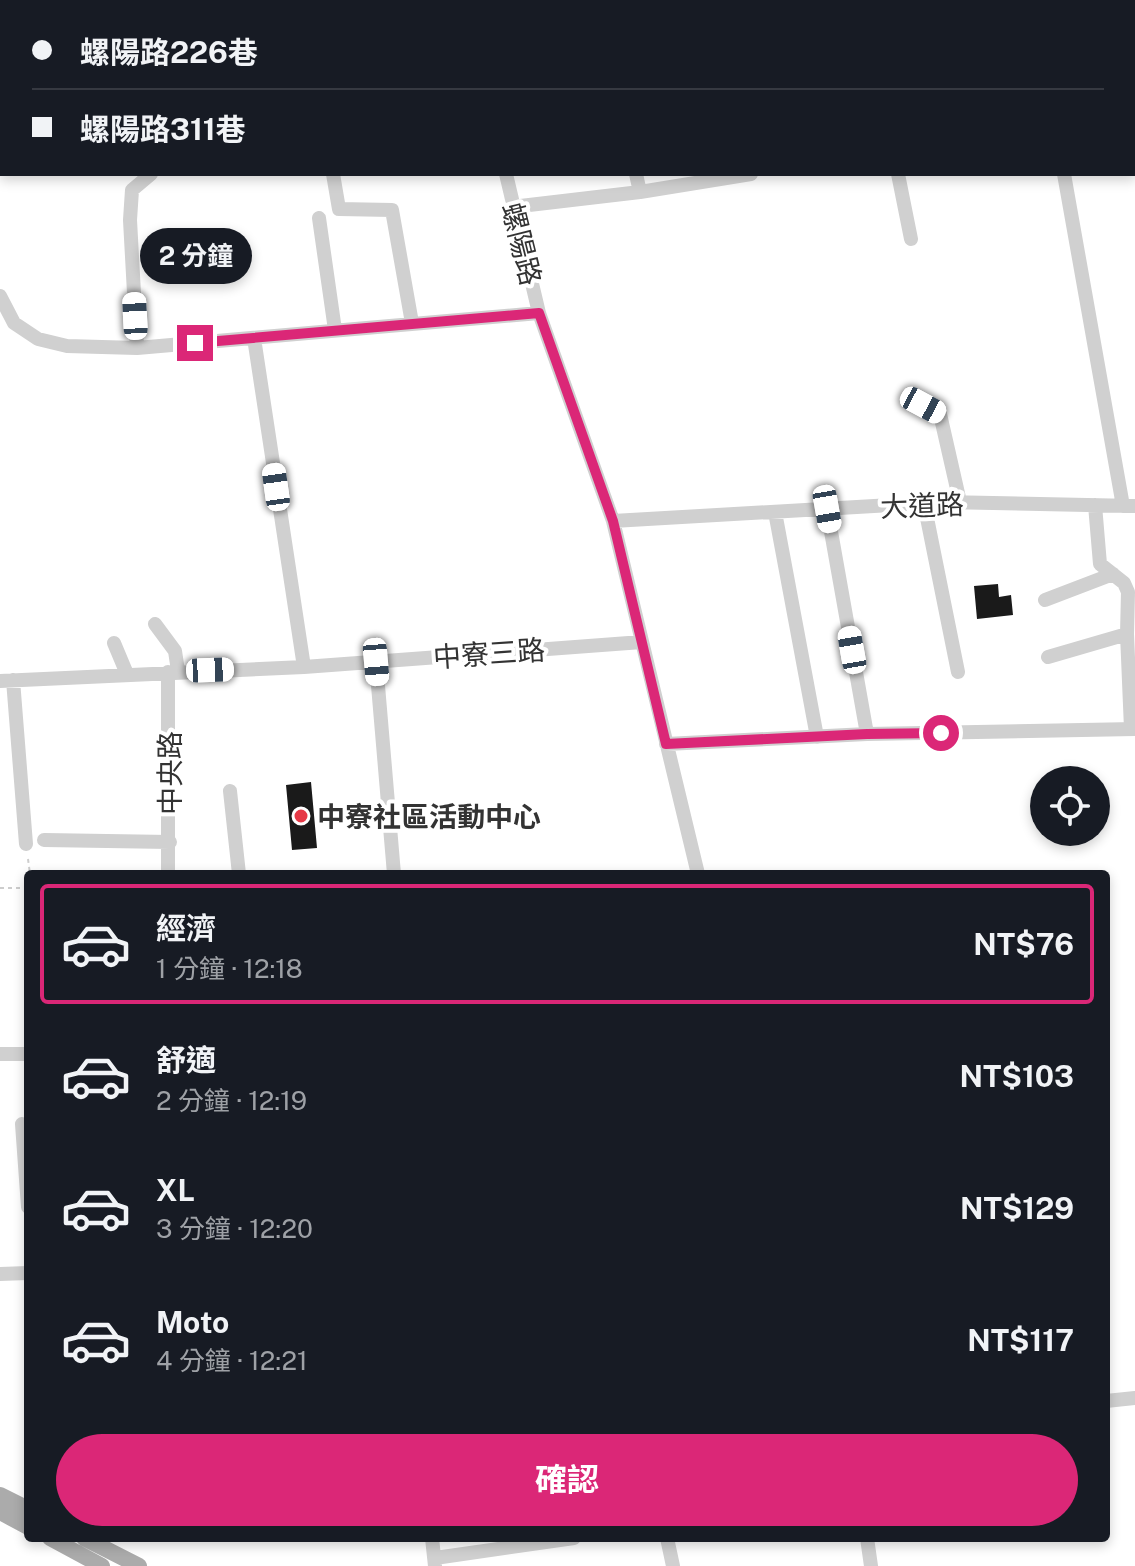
<!DOCTYPE html>
<html lang="zh-TW">
<meta charset="utf-8">
<style>
:root{--surface:#171b24;--page:#20242c;--text:#f1f3f6;--muted:#9ea1a6;--line:#363941;--accent:#db2777}
body{margin:0;font-family:"Public Sans","Noto Sans TC",sans-serif;background:var(--page);color:var(--text);height:100vh;display:flex;flex-direction:column;font-size:30px;white-space:nowrap}
*{box-sizing:border-box;margin:0}
p{font-size:26px;color:var(--muted)}
.icon{flex:none;width:44px;height:44px;fill:none;stroke:currentColor;stroke-width:2;stroke-linecap:round;stroke-linejoin:round}
.map{position:relative;flex:1;overflow:hidden}
.drawer{position:absolute;left:24px;top:870px;width:1086px;height:672px;display:flex;flex-direction:column;background:var(--surface);border-radius:8px;box-shadow:0 4px 12px #0003}
.drawer>*{flex:none}
.hud{position:absolute;left:0px;top:0px;width:1136px;height:176px;box-shadow:0 4px 12px #0003;display:grid;align-content:center;height:176px;padding:0 32px;background:var(--surface)}
.fabs{position:absolute;left:1030px;top:766px;display:grid;gap:16px}
.fabs a{display:grid;place-items:center;width:80px;height:80px;border-radius:50%;background:var(--surface);box-shadow:0 4px 12px #0003;font-size:40px}
.end{position:absolute;width:36px;height:36px;margin:-18px;border:10px solid #db2777;background:#fff;box-shadow:0 0 0 4px #fff}
.from{border-radius:50%}
.bubble{position:absolute;height:56px;border-radius:28px;background:var(--surface);box-shadow:0 4px 12px #0003;font-size:26px;font-weight:700;line-height:56px;text-align:center}
.car{position:absolute;width:24px;height:48px;margin:-24px -12px;border-radius:10px;box-shadow:0 0 6px 2px #0007;background:linear-gradient(#fff 24%,#345 0 40%,#fff 0 76%,#345 0 86%,#fff 0)}
.hud b{display:flex;align-items:center;gap:28px;height:76px;font-size:30px}
.hud b+b{border-top:2px solid var(--line)}
.hud i{width:20px;height:20px;background:var(--text)}
ul{padding:14px 0 0;list-style:none}
li{display:flex;align-items:center;gap:24px;height:120px;margin:0 16px 12px;padding:0 16px;border:4px solid transparent;border-radius:8px}
li div{flex:1}
li b{display:block;font-size:30px}
li em{font-style:normal;font-weight:700}
li.current{border-color:var(--accent)}
li>.icon{width:72px;height:72px;stroke-width:1.5}
.cta{display:flex;gap:16px;margin-top:auto;padding:16px 32px}
.cta a{flex:1;height:92px;border-radius:48px;background:var(--accent);color:#fff;font-size:32px;font-weight:700;line-height:92px;text-align:center}
.map>svg:first-child{display:block}
</style>
<div class="map">
<svg width="1135" height="1566" viewBox="0 0 1135 1566">
<rect width="100%" height="100%" fill="#fff"/>
<!-- building -->
<path fill="#1a1a1a" d="M998 584 999 597 1011 595 1013 615 977 619 974 586Z
M311 782 317 848 292 850 286 785Z"/>
<g fill="none" stroke-linecap="round" stroke-linejoin="round">
<!-- path -->
<path stroke="#cdcdcd" stroke-width="2" stroke-dasharray="4 4" stroke-linecap="butt" d="M28 859 30 874
M0 888H28"/>
<!-- minor -->
<path stroke="#d0d0d0" stroke-width="14" d="M139 0V2
M444 0V2
M1033 0 1034 2
M877 2 878 0
M1122 2V0
M1134 126H1135
M333 174 339 209 392 210 412 323
M506 174 539 313
M636 174 640 192
M898 174 911 239
M1064 174 1123 506
M512 207 640 192 751 174
M319 218 335 330
M0 296 14 323 38 339 67 346 137 348 539 313 613 521 698 874
M254 338 304 667
M137 348 130 220 132 190 151 174
M923 405 940 414 960 502
M924 503 958 672
M1095 505 1100 564 1124 583 1128 592 1127 634 1131 729
M827 509 867 734
M775 512 817 737
M613 521 943 502 1135 506
M1045 600 1113 574
M155 624 175 651 178 671
M114 643 127 674
M1048 657 1127 634
M376 662 394 874
M13 680 26 844
M0 681 304 667 642 642
M666 744 867 734 1135 729
M230 791 239 874
M44 840 170 842
M168 874V672
M0 1054H28
M22 1124 28 1207
M0 1274 28 1273
M1106 1401 1135 1398
M432 1538 435 1566
M667 1538 673 1566
M867 1538 871 1566
M435 1558 574 1538"/>
<!-- major -->
<path stroke="#ababab" stroke-width="16" d="M0 1495 28 1509
M0 1512 28 1527
M50 1538 102 1566
M84 1538 139 1566"/>
</g>
<g fill="none" stroke-linecap="round" stroke-linejoin="round">
<!-- route -->
<path stroke="#db2777" stroke-width="10" d="M195 343 539 313 613 521 666 744 867 734 941 733"/>
</g>
<!-- markers -->
<circle fill="#e63946" stroke="#fff" stroke-width="3" cx="301" cy="816" r="8"/>
<g text-anchor="middle" dominant-baseline="central" stroke-width="8" stroke-linejoin="round" paint-order="stroke">
<!-- street labels -->
<g font-size="28" fill="#333" stroke="#fff">
<text transform="translate(522 244) rotate(76)">螺陽路</text>
<text transform="translate(922 505) rotate(-2)">大道路</text>
<text transform="translate(489 653) rotate(-4)">中寮三路</text>
<text transform="translate(169 773) rotate(-90)">中央路</text>
</g>
<!-- poi labels -->
<g font-size="28" font-weight="bold" fill="#333" stroke="#fff" text-anchor="start">
<text x="317" y="816">中寮社區活動中心</text>
</g>
</g>
</svg>
<div class="fabs">
<a><svg class="icon" aria-label="locate" viewBox="0 0 24 24"><circle cx="12" cy="12" r="6"/><path d="M12 2v4M12 18v4M2 12h4M18 12h4"/></svg></a>
</div>
<i class="end from" style="left:941px;top:733px"></i>
<i class="end" style="left:195px;top:343px"></i>
<div class="bubble" style="left:140px;top:228px;width:112px">2 分鐘</div>
<i class="car" style="left:135px;top:316px;rotate:357deg"></i>
<i class="car" style="left:923px;top:405px;rotate:118deg"></i>
<i class="car" style="left:276px;top:487px;rotate:352deg"></i>
<i class="car" style="left:827px;top:509px;rotate:170deg"></i>
<i class="car" style="left:852px;top:650px;rotate:350deg"></i>
<i class="car" style="left:376px;top:662px;rotate:175deg"></i>
<i class="car" style="left:210px;top:670px;rotate:88deg"></i>
<div class="hud">
<b><i class="from"></i>螺陽路226巷</b>
<b><i></i>螺陽路311巷</b>
</div>
<section class="drawer">
<ul>
<li class="current"><svg class="icon" aria-label="car" viewBox="0 0 24 24"><path d="M5 17H2v-5l4-1 3-4h7l3 4 3 1v5h-3M9 17h6M6 11h13"/><circle cx="7" cy="17" r="2"/><circle cx="17" cy="17" r="2"/></svg><div><b>經濟</b><p>1 分鐘 · 12:18</p></div><em>NT$76</em></li>
<li><svg class="icon" aria-label="car" viewBox="0 0 24 24"><path d="M5 17H2v-5l4-1 3-4h7l3 4 3 1v5h-3M9 17h6M6 11h13"/><circle cx="7" cy="17" r="2"/><circle cx="17" cy="17" r="2"/></svg><div><b>舒適</b><p>2 分鐘 · 12:19</p></div><em>NT$103</em></li>
<li><svg class="icon" aria-label="car" viewBox="0 0 24 24"><path d="M5 17H2v-5l4-1 3-4h7l3 4 3 1v5h-3M9 17h6M6 11h13"/><circle cx="7" cy="17" r="2"/><circle cx="17" cy="17" r="2"/></svg><div><b>XL</b><p>3 分鐘 · 12:20</p></div><em>NT$129</em></li>
<li><svg class="icon" aria-label="car" viewBox="0 0 24 24"><path d="M5 17H2v-5l4-1 3-4h7l3 4 3 1v5h-3M9 17h6M6 11h13"/><circle cx="7" cy="17" r="2"/><circle cx="17" cy="17" r="2"/></svg><div><b>Moto</b><p>4 分鐘 · 12:21</p></div><em>NT$117</em></li>
</ul>
<div class="cta"><a>確認</a></div>
</section>
</div>
